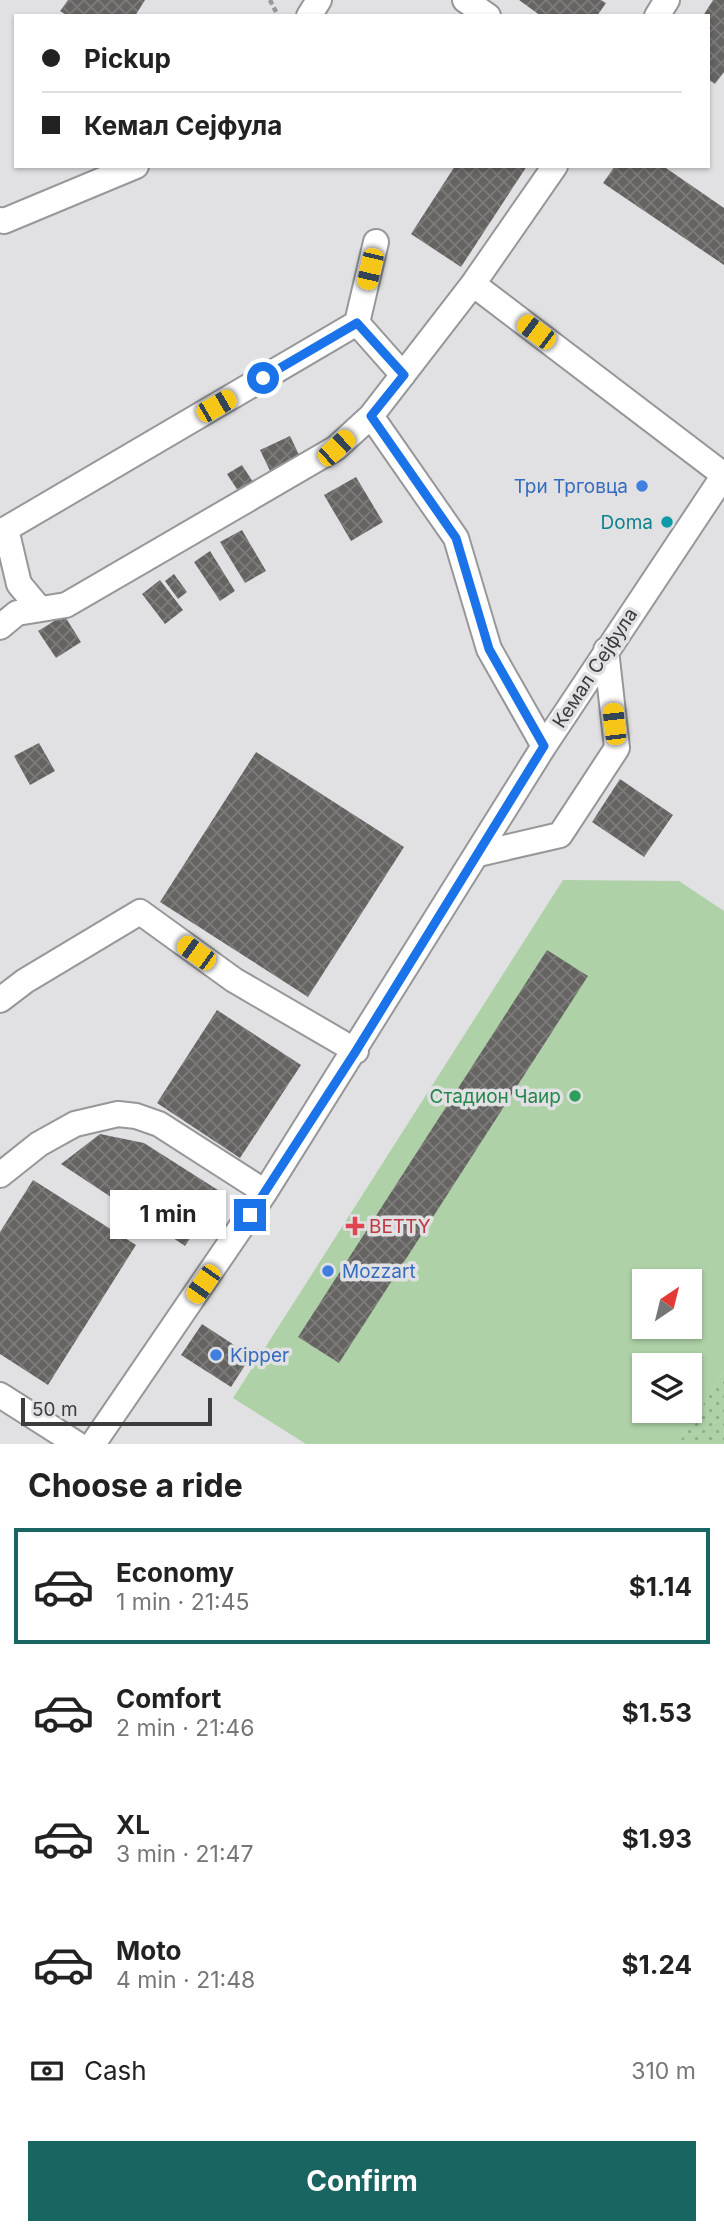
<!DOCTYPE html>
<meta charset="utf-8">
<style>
:root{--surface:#fff;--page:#f6f6f6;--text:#222;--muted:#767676;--line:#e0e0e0;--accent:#186561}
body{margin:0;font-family:Inter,sans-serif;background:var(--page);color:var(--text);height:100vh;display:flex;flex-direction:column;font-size:26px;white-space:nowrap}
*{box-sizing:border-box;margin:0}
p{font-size:23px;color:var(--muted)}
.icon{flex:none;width:38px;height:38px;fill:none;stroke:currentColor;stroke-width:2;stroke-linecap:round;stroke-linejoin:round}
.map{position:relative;height:1444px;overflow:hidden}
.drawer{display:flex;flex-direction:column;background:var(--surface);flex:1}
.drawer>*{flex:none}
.banner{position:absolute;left:14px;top:14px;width:696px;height:154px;border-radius:0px;box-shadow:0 2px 5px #0004;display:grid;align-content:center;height:154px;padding:0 28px;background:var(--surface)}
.needle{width:46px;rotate:35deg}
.tools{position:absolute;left:632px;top:1269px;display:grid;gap:14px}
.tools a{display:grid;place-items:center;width:70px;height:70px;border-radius:0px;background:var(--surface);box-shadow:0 2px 5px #0004;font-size:35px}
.scale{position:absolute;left:21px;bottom:18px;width:191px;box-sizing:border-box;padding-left:7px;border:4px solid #3c3c3d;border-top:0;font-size:19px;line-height:24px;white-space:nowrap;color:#3c3c3d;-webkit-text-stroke:5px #e1e1e4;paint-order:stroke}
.end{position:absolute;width:32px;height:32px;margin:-16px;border:9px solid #1a73e8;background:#fff;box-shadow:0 0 0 4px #fff}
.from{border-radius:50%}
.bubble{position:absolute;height:49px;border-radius:0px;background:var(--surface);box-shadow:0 2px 5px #0004;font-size:23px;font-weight:700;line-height:49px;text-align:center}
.car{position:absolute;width:21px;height:42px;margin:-21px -10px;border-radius:9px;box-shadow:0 0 5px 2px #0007;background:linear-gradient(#f5c518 24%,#345 0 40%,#f5c518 0 76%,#345 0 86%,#f5c518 0)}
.banner b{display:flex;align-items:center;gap:24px;height:66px;font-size:26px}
.banner b+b{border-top:2px solid var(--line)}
.banner i{width:18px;height:18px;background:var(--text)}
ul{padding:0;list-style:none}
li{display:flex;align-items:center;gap:21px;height:116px;margin:0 14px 10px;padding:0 14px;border:4px solid transparent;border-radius:0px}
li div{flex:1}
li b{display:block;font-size:26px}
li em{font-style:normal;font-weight:700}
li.selected{border-color:var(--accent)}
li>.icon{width:63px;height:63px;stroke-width:1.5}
h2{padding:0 28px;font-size:32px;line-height:84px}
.pay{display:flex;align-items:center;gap:18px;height:77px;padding:0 28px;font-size:26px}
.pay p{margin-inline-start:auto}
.button{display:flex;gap:14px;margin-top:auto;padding:14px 28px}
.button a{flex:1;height:80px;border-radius:0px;background:var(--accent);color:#fff;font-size:28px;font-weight:700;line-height:80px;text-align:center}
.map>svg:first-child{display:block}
</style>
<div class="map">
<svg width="724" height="1444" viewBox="0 0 724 1444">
<defs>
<pattern id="park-dots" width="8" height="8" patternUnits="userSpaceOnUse" patternTransform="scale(1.75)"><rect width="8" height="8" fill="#aed1a7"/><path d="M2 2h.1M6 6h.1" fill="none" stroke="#8fab89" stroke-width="1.8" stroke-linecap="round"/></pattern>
<pattern id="building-cross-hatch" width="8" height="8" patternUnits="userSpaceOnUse" patternTransform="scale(1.75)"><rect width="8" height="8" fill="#666462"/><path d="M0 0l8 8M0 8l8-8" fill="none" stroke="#7e7c7b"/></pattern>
</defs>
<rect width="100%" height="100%" fill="#e1e1e4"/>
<!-- park -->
<path fill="url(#park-dots)" d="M724 1371V1444H678Z"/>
<!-- pitch -->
<path fill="#aed1a7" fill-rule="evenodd" d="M563 880 679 881 724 911V1371L678 1444H306L233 1398ZM644 1281H690V1326H644ZM644 1365H690V1410H644Z"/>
<!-- building -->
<path fill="url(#building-cross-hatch)" d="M68 0H145L135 16H68L60 11Z
M519 0H601L606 3 597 16H541Z
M713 0H724V72L715 84 709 80V16H703Z
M455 166H527L461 267 411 234Z
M615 166H663L724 208V265L603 183Z
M290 436 302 461 272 475 260 450Z
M242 465 257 488 242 497 227 474Z
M356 477 383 522 351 541 324 495Z
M242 530 266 571 245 583 220 542Z
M210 551 235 591 220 601 194 562Z
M174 574 187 592 178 599 165 581Z
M160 580 183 610 165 624 142 594Z
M64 615 81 642 56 658 38 631Z
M39 743 55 771 30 785 14 756Z
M256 752 404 847 308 997 160 902Z
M620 779 673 815 644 857 592 822Z
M547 950 588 976 339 1363 298 1337Z
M217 1010 301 1065 240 1158 157 1103Z
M100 1134 144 1143 221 1192 185 1246 61 1164Z
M33 1180 136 1245 48 1385 0 1354V1232Z
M202 1324 251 1356 231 1387 181 1355Z"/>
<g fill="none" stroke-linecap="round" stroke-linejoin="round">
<defs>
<path id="minor" d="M465 0 488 16
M309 16 319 0
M657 16 667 0
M555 166 473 284 724 475
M0 220 4 221 136 166
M376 242 357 323 403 375
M371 416 456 538 489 649 544 746
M39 608 19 584 6 529 357 323
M0 627 17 613 66 605 336 448 371 416 473 284
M478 854 560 835 617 748 606 650
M0 1000 25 981 140 912 234 980 356 1051
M0 1175 39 1144 75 1124 118 1114 136 1116 159 1124 265 1192
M0 1395 77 1444
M93 1444 265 1192 544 746 724 475"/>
</defs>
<!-- minor casing -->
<use href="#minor" stroke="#969799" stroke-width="28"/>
<!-- path -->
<path stroke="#98989a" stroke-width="4.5" stroke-dasharray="5 3.5" stroke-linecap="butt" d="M270 0 278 16"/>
<!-- minor -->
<use href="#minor" stroke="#fff" stroke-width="24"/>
</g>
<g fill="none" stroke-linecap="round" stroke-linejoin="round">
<!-- route -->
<path stroke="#1a73e8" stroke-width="9" d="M250 1215 356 1051 544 746 489 649 456 538 371 416 404 375 357 323 263 378"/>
</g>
<!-- markers -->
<g fill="#3f7fe0" stroke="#e1e1e4" stroke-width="2.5">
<circle cx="642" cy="486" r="7"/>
<circle cx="328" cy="1271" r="7"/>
<circle cx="216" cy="1355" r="7"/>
</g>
<circle fill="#0f9aa8" stroke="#e1e1e4" stroke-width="2.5" cx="667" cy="522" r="7"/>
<circle fill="#2e9e5b" stroke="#e1e1e4" stroke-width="2.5" cx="575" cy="1096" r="7"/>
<path fill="#e0444e" stroke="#e1e1e4" stroke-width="2.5" d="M351.5 1215.5h7v7h7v7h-7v7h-7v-7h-7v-7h7z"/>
<g text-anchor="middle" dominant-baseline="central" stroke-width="7" stroke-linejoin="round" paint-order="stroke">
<!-- shop labels -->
<g font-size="19" fill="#366cbe" stroke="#e1e1e4" text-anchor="start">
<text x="628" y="486" text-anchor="end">Три Трговца</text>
<text x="342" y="1271">Mozzart</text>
<text x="230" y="1355">Kipper</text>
</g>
<!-- culture labels -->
<g font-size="19" fill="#0d838f" stroke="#e1e1e4" text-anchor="end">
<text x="653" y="522">Doma</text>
</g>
<!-- street labels -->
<g font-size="19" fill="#3c3c3d" stroke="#e1e1e4">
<text transform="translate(595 668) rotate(-57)">Кемал Сејфула</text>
</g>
<!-- leisure labels -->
<g font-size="19" fill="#27864d" stroke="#e1e1e4" text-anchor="end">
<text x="561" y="1096">Стадион Чаир</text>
</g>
<!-- health labels -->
<g font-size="19" fill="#be3a42" stroke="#e1e1e4" text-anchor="start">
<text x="369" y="1226">BETTY</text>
</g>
</g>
</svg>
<div class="tools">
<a><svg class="needle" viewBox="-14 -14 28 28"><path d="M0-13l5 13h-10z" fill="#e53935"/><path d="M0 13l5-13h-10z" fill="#767676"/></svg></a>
<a><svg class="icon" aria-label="layers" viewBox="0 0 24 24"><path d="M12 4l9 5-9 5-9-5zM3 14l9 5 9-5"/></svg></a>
</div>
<div class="scale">50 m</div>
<i class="end from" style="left:263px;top:378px"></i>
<i class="end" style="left:250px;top:1215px"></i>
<div class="bubble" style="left:110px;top:1190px;width:116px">1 min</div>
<i class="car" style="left:370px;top:269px;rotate:193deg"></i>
<i class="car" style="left:536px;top:332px;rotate:307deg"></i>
<i class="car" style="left:216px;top:406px;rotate:60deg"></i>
<i class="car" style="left:336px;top:448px;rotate:47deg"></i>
<i class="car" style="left:614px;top:724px;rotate:354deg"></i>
<i class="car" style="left:196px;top:953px;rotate:306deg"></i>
<i class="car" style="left:203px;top:1284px;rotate:215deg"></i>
<div class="banner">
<b><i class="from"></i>Pickup</b>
<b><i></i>Кемал Сејфула</b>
</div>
</div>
<section class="drawer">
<h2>Choose a ride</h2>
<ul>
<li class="selected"><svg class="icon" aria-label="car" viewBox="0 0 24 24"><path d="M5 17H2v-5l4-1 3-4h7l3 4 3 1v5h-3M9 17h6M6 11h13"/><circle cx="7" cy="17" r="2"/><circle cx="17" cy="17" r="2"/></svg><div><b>Economy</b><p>1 min · 21:45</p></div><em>$1.14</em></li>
<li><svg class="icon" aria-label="car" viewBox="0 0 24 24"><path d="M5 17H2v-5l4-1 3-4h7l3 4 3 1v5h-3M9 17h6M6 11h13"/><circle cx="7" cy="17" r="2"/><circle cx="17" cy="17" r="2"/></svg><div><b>Comfort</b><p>2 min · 21:46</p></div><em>$1.53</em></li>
<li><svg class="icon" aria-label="car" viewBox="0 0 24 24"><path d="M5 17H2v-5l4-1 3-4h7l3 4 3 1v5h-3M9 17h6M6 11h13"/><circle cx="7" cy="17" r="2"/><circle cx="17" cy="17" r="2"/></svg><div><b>XL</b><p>3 min · 21:47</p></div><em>$1.93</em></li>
<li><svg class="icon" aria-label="car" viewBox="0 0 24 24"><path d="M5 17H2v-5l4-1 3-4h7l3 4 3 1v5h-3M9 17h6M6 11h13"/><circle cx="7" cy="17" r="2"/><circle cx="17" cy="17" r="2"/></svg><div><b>Moto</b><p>4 min · 21:48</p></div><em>$1.24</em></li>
</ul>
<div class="pay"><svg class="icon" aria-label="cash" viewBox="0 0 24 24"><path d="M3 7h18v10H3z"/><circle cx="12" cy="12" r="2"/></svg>Cash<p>310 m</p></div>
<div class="button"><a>Confirm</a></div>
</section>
